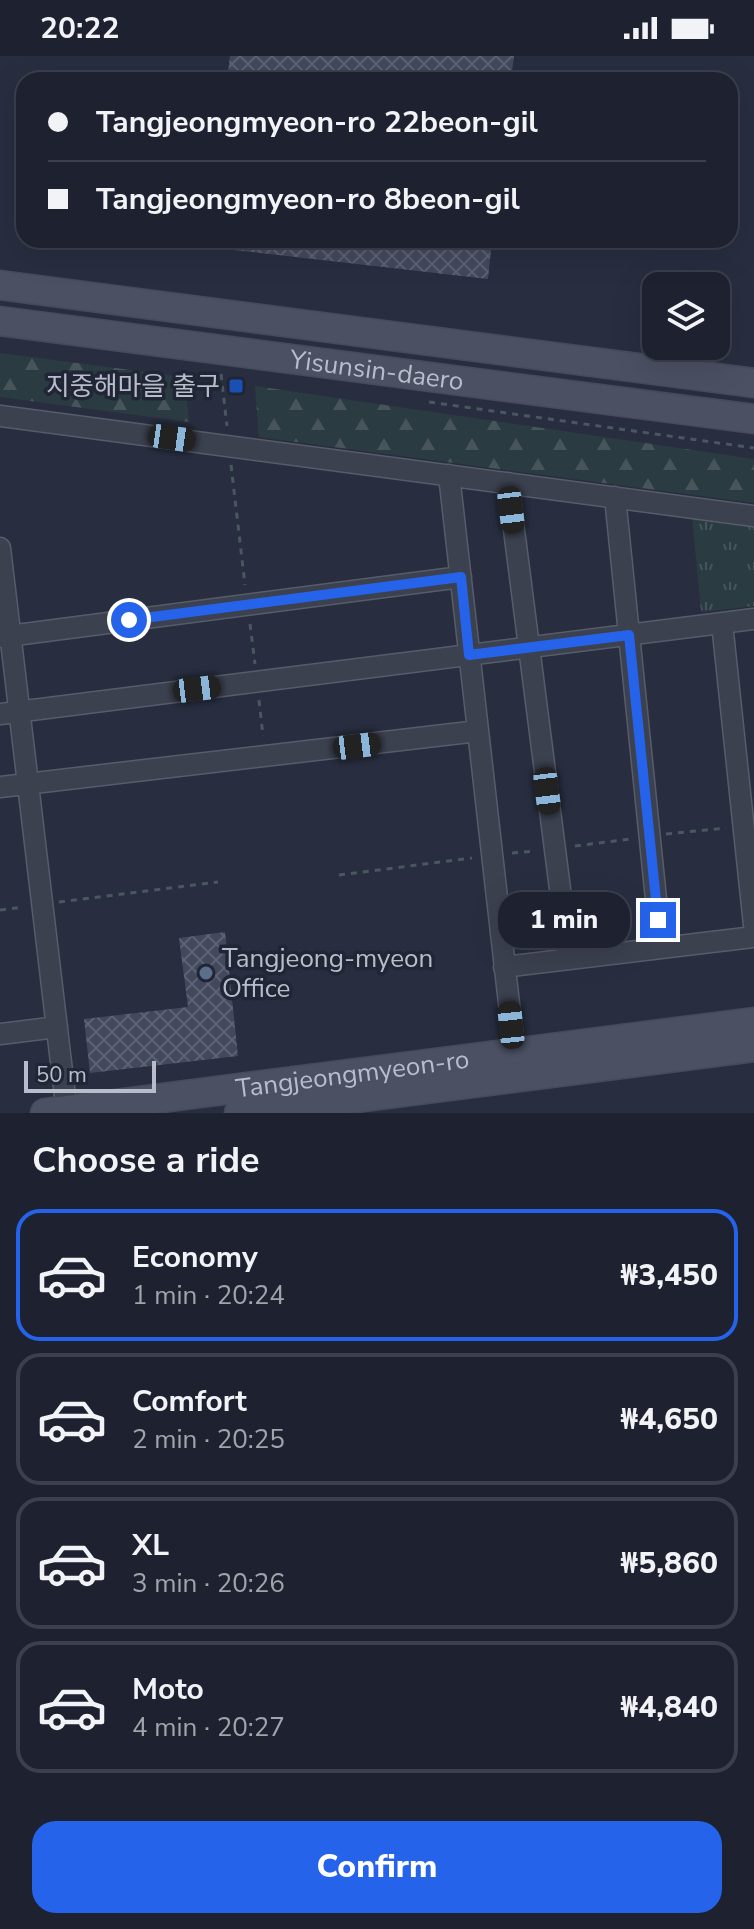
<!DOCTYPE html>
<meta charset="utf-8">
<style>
:root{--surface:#1e2230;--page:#262a38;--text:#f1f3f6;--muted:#a1a4ab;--line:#3c3f4c;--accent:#2563eb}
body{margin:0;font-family:"Nunito Sans","Noto Sans KR",sans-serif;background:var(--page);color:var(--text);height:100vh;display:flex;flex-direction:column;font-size:30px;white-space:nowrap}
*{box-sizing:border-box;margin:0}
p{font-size:26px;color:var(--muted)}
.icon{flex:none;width:44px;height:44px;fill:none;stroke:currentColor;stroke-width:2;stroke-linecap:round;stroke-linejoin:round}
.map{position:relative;height:1057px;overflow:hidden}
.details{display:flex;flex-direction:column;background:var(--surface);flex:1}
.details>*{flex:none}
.guide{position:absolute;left:16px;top:16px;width:722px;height:176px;border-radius:24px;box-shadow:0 8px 32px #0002,0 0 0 2px var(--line);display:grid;align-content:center;height:176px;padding:0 32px;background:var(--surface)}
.tools{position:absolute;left:642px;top:216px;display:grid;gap:16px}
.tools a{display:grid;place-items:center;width:88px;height:88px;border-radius:16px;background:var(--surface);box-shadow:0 8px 32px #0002,0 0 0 2px var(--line);font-size:40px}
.scale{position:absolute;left:24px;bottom:20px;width:132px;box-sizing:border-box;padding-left:8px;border:4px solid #b9bdcb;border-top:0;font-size:22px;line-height:28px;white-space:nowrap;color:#b9bdcb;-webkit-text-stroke:6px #212636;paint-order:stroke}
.end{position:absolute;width:36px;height:36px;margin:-18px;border:10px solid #2563eb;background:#fff;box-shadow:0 0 0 4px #fff}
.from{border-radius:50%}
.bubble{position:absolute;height:56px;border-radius:24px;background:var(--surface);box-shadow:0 8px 32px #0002,0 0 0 2px var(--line);font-size:26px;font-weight:800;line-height:56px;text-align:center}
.car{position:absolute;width:24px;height:48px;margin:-24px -12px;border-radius:10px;box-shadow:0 0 6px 2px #0007;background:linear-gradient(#222 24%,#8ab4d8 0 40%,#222 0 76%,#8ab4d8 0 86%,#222 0)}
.guide b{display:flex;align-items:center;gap:28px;height:76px;font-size:30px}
.guide b+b{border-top:2px solid var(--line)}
.guide i{width:20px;height:20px;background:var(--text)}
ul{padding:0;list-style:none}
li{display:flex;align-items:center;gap:24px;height:132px;margin:0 16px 12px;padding:0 16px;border:4px solid var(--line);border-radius:24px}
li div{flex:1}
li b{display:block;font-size:30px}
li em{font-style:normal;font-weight:800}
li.on{border-color:var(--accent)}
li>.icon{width:72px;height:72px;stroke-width:1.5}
h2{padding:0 32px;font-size:36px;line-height:96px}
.action{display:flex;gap:16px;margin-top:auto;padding:16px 32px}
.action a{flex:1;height:92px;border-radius:24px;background:var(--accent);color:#fff;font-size:32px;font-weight:800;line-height:92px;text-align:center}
.status{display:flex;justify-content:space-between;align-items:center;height:56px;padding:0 40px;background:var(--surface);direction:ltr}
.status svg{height:22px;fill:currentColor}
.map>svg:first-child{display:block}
</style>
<div class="status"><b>20:22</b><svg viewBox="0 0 49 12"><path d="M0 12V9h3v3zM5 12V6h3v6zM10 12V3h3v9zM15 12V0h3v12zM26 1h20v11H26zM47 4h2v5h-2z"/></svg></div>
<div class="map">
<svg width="754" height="1057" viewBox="0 0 754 1057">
<defs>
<pattern id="forest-firs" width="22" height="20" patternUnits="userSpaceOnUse" patternTransform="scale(2)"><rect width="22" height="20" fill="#2a3b41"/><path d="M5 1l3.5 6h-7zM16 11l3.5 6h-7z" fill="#47555b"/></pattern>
<pattern id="park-tufts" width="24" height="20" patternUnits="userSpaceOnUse" patternTransform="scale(2)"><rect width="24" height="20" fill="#2a3b41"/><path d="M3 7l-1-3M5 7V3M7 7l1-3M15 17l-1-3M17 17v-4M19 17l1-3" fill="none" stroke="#47555b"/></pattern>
<pattern id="building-cross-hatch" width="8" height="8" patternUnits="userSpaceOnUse" patternTransform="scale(2)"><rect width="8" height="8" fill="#43495d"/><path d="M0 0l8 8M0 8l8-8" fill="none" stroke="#5c6173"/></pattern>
</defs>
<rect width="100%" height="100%" fill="#282e40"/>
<!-- forest -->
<path fill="url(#forest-firs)" d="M0 297 185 321 189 366 0 341Z
M255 330 754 403V447L259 381Z"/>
<!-- park -->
<path fill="url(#park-tufts)" d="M692 460 754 469V550L701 556Z"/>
<!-- building -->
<path fill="url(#building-cross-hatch)" d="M230 0H514L511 24H227Z
M209 184H492L488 223 208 191Z
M225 876 238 1000 90 1017 84 963 188 951 179 882Z"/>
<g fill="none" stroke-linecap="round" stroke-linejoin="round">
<defs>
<path id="minor" d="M0 360 754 460
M449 419 516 1009
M508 427 569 903
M615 441 661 892
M0 492 67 1057
M722 567 754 869
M0 581 461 521
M0 658 754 563
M0 731 478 675
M504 911 754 881
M0 978 57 971"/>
<g id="secondary">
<path d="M0 229 754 327"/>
<path id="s1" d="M0 265 754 363"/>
<path id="s2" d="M45 1057 754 966"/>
<path d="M239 1057 754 991"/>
</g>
</defs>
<!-- minor casing -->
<use href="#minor" stroke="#575c6b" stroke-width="23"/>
<!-- secondary casing -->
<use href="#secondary" stroke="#464a5a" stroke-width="31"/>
<!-- path -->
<path stroke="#49585e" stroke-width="3" stroke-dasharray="6 6" stroke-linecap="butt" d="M221 318 227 370
M429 346 754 392
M231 409 245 529
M250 568 255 608
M259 644 263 680
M666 778 726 772
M575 790 631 783
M512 797 536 795
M339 819 472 802
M59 846 218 826
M0 854 23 851"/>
<!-- minor -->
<use href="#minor" stroke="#3c4150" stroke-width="20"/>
<!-- secondary -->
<use href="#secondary" stroke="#4b5063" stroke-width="28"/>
</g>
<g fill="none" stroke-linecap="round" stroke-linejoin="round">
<!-- route -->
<path stroke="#2563eb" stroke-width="10" d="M129 564 461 521 469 599 629 579 658 864"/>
</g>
<!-- markers -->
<rect fill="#1a4fb4" stroke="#212636" stroke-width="3" x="228" y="322" width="16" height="16" rx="4"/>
<circle fill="#5c6f8a" stroke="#212636" stroke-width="3" cx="206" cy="917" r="8"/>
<g text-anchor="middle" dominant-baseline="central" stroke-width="7" stroke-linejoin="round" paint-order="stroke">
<!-- street labels -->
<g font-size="26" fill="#b9bdcb" stroke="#212636">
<text stroke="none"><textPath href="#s1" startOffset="380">Yisunsin-daero</textPath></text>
<text stroke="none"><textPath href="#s2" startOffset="310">Tangjeongmyeon-ro</textPath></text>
</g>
<!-- poi labels -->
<g font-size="26" fill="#b9bdcb" stroke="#212636" text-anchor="end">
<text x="220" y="330">지중해마을 출구</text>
<text x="222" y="902" text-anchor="start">Tangjeong-myeon<tspan x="222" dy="30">Office</tspan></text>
</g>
</g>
</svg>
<div class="tools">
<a><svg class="icon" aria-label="layers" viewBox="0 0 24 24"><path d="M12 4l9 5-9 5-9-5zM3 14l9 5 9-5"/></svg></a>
</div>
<div class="scale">50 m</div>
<i class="end from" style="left:129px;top:564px"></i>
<i class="end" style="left:658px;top:864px"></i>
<div class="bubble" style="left:498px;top:836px;width:132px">1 min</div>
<i class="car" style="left:172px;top:382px;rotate:98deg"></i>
<i class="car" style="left:511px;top:454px;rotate:173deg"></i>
<i class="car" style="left:197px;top:633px;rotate:83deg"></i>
<i class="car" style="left:357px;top:690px;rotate:83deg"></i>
<i class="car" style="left:547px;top:735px;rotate:173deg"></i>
<i class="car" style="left:511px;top:969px;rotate:354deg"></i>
<div class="guide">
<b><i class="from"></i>Tangjeongmyeon-ro 22beon-gil</b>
<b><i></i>Tangjeongmyeon-ro 8beon-gil</b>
</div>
</div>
<section class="details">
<h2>Choose a ride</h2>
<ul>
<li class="on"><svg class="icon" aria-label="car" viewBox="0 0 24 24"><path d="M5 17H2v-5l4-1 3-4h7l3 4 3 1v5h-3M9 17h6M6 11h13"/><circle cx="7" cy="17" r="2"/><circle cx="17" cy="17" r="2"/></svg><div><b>Economy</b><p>1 min · 20:24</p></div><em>₩3,450</em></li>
<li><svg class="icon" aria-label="car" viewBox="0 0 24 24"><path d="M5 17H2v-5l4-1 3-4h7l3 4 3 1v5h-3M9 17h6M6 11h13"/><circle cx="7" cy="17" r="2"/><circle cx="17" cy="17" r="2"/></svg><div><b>Comfort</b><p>2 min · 20:25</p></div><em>₩4,650</em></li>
<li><svg class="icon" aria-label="car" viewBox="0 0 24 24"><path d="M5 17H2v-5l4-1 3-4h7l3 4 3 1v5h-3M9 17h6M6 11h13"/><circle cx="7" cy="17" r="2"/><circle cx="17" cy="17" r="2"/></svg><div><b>XL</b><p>3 min · 20:26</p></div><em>₩5,860</em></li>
<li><svg class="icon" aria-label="car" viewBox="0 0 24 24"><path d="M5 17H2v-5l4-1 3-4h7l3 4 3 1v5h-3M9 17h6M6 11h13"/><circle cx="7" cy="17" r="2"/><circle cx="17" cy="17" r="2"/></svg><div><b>Moto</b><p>4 min · 20:27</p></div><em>₩4,840</em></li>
</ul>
<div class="action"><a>Confirm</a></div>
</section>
